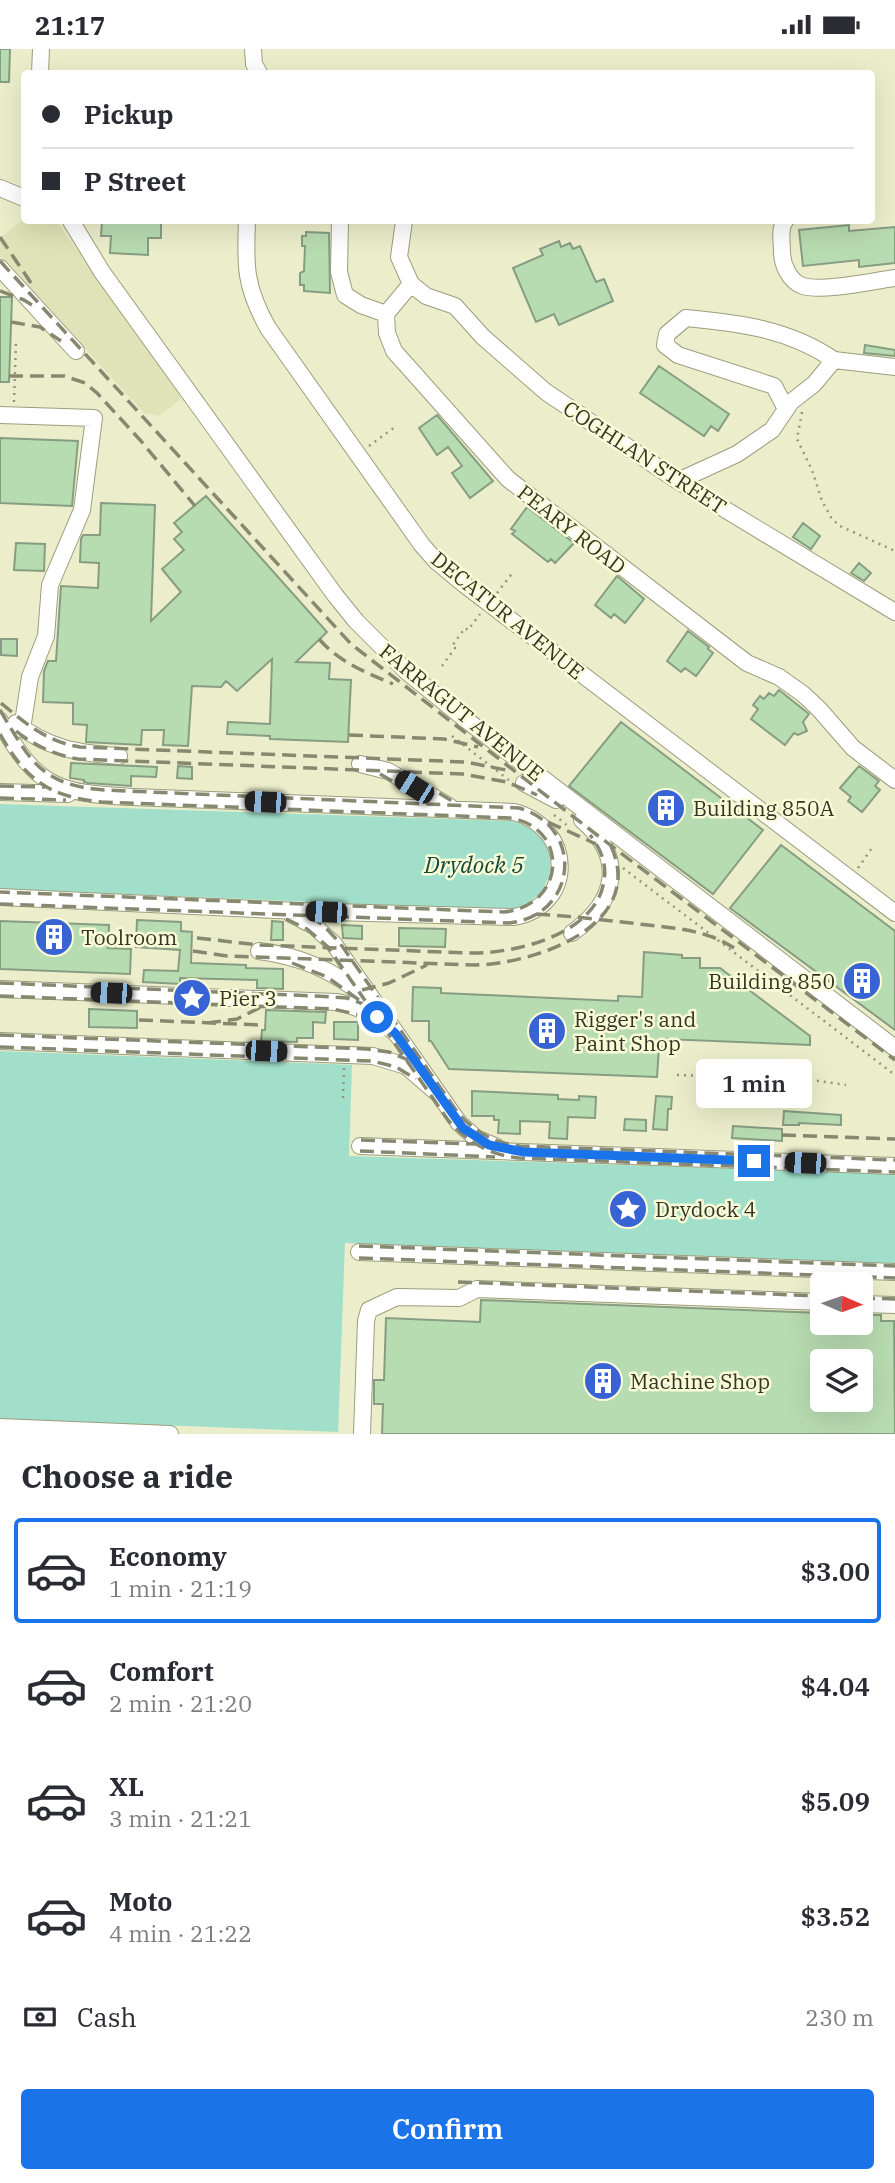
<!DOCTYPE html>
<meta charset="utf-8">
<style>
:root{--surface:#fff;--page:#f7f7f7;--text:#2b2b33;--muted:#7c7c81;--line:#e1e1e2;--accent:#1a73e8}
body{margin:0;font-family:"IBM Plex Serif",serif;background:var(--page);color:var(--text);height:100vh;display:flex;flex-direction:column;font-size:26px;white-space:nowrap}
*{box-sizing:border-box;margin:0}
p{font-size:23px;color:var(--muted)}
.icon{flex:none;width:38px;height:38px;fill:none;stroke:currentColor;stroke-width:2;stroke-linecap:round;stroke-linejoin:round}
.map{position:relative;height:1385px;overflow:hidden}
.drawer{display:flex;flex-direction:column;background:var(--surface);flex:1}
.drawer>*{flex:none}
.banner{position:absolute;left:21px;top:21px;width:854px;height:154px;border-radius:7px;box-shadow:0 7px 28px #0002;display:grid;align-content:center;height:154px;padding:0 21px;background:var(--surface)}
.needle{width:46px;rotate:92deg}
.buttons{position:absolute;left:810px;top:1223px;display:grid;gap:14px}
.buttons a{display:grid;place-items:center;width:63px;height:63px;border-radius:7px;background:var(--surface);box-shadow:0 7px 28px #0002;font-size:35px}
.end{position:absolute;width:32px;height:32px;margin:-16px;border:9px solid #1a73e8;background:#fff;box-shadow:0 0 0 4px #fff}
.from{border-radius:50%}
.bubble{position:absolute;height:49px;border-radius:7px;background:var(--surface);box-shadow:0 7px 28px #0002;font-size:23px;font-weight:600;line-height:49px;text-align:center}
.car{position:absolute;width:21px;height:42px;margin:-21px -10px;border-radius:9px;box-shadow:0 0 5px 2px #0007;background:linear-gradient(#222 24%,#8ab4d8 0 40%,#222 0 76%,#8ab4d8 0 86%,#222 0)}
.banner b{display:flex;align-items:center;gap:24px;height:66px;font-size:26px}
.banner b+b{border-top:2px solid var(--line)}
.banner i{width:18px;height:18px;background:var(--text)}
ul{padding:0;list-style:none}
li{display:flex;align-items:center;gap:21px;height:105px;margin:0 14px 10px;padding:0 7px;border:4px solid transparent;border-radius:7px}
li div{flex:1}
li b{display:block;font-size:26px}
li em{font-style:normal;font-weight:600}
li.active{border-color:var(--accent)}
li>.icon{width:63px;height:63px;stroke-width:1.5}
h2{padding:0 21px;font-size:32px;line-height:84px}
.pay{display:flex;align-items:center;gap:18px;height:77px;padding:0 21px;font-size:26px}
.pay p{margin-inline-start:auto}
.button{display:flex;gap:14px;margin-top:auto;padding:14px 21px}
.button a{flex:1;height:80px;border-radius:7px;background:var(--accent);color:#fff;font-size:28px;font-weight:600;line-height:80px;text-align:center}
.status{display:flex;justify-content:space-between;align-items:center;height:49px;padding:0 35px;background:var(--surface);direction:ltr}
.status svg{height:19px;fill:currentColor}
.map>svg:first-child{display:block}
</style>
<div class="status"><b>21:17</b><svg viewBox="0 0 49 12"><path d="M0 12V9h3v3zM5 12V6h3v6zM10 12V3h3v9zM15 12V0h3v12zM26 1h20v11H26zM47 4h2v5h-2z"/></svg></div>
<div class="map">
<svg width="895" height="1385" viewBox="0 0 895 1385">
<rect width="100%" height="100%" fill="#eceecb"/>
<!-- built -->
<path fill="#e0e2b7" d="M24 170 57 173 175 336 181 350 159 367 144 364 0 207V189Z"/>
<!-- water -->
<path fill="#a1dfca" d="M0 755 511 772C566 783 562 854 506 861L0 840Z
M0 879 386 896 352 1016 349 1107 895 1125V1215L345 1194 338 1385H0Z"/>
<!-- pier -->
<path fill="#eceecb" d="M0 879 386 896 381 1017 0 1002Z
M0 1370 338 1383V1385H0Z"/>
<!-- building -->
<path fill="#b8dcb1" stroke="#879d83" stroke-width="2" fill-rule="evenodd" d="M0 0H10L9 33H0Z
M102 172H161V189H148V206L110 204 111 187H101Z
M849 176V182L895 178V214L859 218V211L803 217 799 181Z
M306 183 329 184 330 244 304 242V236H300V224L304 222 305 197H302V187H306Z
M559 192 561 198 570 194 573 200 580 197 596 233 604 230 613 252 559 276 554 265 536 273 513 219 543 206 540 200Z
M0 248H12L9 333H0Z
M865 296 895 301V307L864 304Z
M659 317 729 365 718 382 711 377 704 387 640 344Z
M437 366 493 432 470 449 452 424 462 417 448 398 437 406 419 379Z
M0 389 78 392 72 457 0 454Z
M206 447 327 583 296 613 330 614 329 630 351 631 348 693 270 690V687L227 685 228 673 270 675 272 610 237 642 226 632 221 638 192 637 188 697 163 696 164 681H142L141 696 86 693 87 676 73 675V654L43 653 44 622 48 612H56L61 537 98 539 99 514 80 513 81 490 83 486H100L101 454 155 456 151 572 181 543 162 520 184 501 174 490 182 483 174 474Z
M527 458 574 494 555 514 551 510 548 513 512 485 515 482 511 480Z
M803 474 820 487 811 500 793 488Z
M16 494 45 495 44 522 14 521Z
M859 514 871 524 864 532 851 524Z
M617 527 644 550 625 574 614 565 611 569 595 556Z
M688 582 709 598 708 600 713 604 696 627 685 619 681 623 667 612Z
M1 590H17V607L1 606Z
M779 641 809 665 803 673 807 682 798 686 794 684 785 696 751 670 758 660 753 656 760 647 764 650 769 644 774 647Z
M621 673 763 781 713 845 569 737Z
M71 714 157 718 156 728 131 727V737L88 734 84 733V731L70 729Z
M178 717 192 718V730L177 729Z
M859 717 879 732 875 737 880 741 862 763 848 752 851 748 840 739Z
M781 796 895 882V981L730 859Z
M137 871 181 873V882L192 883 191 914 246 916V919L283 920V940L257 939V931L180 929V935L143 933 144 921 178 922 180 901 136 898Z
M0 872 109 876 108 899 131 900 130 925 0 920Z
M272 872 283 873V891H271Z
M342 876 362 877V890L343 889Z
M399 879 446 880 445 898 399 897Z
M644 903 682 906V909H700V919H720L810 987V996L664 990V998H659L657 1028 449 1020 431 992H429V972H412L413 938 441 939V944L618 952V947L642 948Z
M89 960 137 962V979L89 978Z
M266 961 326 963 325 974 313 973V989H297V993L261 992 262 981H265Z
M334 973H358V991L334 990Z
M472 1042 558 1046V1050L579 1051V1047L596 1048 595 1069 568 1068 567 1090 549 1089 550 1073 520 1072V1085L498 1084 499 1071H494V1067H472Z
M656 1047 672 1048 671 1060H668L667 1081 653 1080Z
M784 1062 841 1066V1076L799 1074V1076H783Z
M625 1070 646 1071V1082L624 1081Z
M733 1077 782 1080V1092L732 1089Z
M481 1251 822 1264V1274H861V1266H881V1272H894L895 1385H382L383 1355H374V1331H384L386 1269 480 1273ZM822 1312H861V1351H822Z"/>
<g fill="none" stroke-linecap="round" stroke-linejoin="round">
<defs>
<path id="minor" d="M253 0 254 15 259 24
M40 24 41 0
M0 139 24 149
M71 172 102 223 335 546 356 572 406 622 465 670 895 999
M247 172C245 217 245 238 268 279L422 496 436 512 465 536 895 864
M340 172 339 223 345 246 361 256 386 265 387 284 394 302 508 430 747 614 779 628 803 645 819 660 853 699 895 731
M785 172C779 180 782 192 782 203 782 216 790 233 803 237 824 243 872 232 895 229
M0 219 76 302
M411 235 426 247 455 257 483 288 546 343 678 432 895 563
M386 265 411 235 399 208 404 172
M786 360 774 337 678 306 665 296 667 285 686 269C739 274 789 280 834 311
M0 366 94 369 82 461 50 536 46 587 30 628 22 680
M678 432 737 405 772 381 791 353 814 335 834 311 895 318
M0 672C37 740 59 744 133 748L514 763C575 779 575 857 514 868L299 862 0 848
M16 674C48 700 79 704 119 707
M360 715 388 722 449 757
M524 734 556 751
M0 743 68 745
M291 865 314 877 334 895 459 1074 476 1089 497 1098
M572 884C617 852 626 809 582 771
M259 902C299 907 334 921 364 947
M0 940 336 953C360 957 378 967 395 984
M0 992 373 1007 406 1017 436 1043
M360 1097 895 1117
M359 1203 895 1223
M861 1255 895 1256
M0 1378 170 1385
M362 1385 366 1272 369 1261 397 1248 459 1249 477 1240 822 1253"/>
</defs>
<!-- minor casing -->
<use href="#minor" stroke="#9c9d7c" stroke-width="18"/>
<!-- path -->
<path stroke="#95967d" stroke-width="2.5" stroke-dasharray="2 5" stroke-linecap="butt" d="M14 353 16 293
M802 363 797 390 812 421 822 452 832 470 840 477 895 502
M369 397 395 378
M497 544 514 522
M442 617 455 599 452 597 465 579 468 581 480 565
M452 687 510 732
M554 766 568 777
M623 819 895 1026
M858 819 872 799
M677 1026 812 1031 846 1036
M343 1049 344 1019"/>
<!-- minor -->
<use href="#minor" stroke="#fff" stroke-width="16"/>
<!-- rail -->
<path stroke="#868870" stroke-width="3.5" stroke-dasharray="14 7" stroke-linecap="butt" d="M0 188 31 234
M0 212 351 595 597 786 895 1011
M0 242 24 251 35 258
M11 273 40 278 61 292
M9 327H64L85 334 97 344 141 392 195 457
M319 590C339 613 365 623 393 635
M1 654C25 674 47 693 80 698L466 713 511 722
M0 661C30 711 40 736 104 741L519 759C586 778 577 868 508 874L0 855
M16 682C35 697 55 706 78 710L463 725 507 733 537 746
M0 685C26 731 49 748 102 753L510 769C571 779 565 857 504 863L0 843
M349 686 444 690 478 698
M403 723 454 753
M380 725 428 753
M0 737 45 738
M0 749 66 751
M548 773 596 795
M536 865C571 867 605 871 639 875 672 879 705 880 734 899
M310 867 324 877 340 894 458 1064C475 1083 494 1094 520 1097L895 1111
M286 870 307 880 328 898 448 1071C467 1093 490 1106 519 1109L895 1123
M197 889 259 896 469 904C514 905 596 886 604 832 607 815 601 800 590 786
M193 902 227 907 475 916C536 915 651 875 609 793
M292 914 327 928 359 951
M0 934 316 947 347 949 369 957
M362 941 389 934 427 916
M0 947 333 960 360 966 380 978
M139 971 260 976
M207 974 237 970 263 957
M0 986 367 1000 389 1003 408 1011
M0 998 372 1012 396 1018 416 1030
M782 1086 895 1090
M361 1091 476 1095
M360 1102 495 1108
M359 1197 895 1217
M359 1209 895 1229
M458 1233 822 1247
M861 1249 895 1250"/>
</g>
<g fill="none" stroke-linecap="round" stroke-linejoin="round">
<!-- route -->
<path stroke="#1a73e8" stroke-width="9" d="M377 968 395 984 463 1079 489 1096 524 1103 754 1112"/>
</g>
<!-- icons -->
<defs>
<symbol id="building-disc" viewBox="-11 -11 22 22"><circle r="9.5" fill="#3863d4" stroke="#fafcd8"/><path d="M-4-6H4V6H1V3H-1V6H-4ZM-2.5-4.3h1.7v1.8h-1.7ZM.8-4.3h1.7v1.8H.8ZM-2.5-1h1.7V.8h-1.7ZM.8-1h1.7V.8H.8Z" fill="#fff"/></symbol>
<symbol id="sight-disc" viewBox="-11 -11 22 22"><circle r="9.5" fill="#3863d4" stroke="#fafcd8"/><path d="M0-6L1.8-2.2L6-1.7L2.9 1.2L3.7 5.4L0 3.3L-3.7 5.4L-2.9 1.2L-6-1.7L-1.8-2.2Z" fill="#fff"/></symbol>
</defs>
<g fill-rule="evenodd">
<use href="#building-disc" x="644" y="737" width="44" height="44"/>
<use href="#building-disc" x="32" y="866" width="44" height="44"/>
<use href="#building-disc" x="840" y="910" width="44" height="44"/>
<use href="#sight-disc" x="170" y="927" width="44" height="44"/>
<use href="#building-disc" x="525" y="960" width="44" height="44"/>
<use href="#sight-disc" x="606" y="1138" width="44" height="44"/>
<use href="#building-disc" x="581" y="1310" width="44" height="44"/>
</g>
<g text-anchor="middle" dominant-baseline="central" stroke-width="5" stroke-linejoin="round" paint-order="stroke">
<!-- street labels -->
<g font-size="21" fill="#343527" stroke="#fafcd8">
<text transform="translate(645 408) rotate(33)">COGHLAN STREET</text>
<text transform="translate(572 480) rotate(38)">PEARY ROAD</text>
<text transform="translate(508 566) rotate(39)">DECATUR AVENUE</text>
<text transform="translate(462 663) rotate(39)">FARRAGUT AVENUE</text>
</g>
<!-- poi labels -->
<g font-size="21" fill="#343527" stroke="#fafcd8" text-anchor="start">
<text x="693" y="759">Building 850A</text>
<text x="81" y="888">Toolroom</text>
<text x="835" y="932" text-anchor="end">Building 850</text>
<text x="219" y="949">Pier 3</text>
<text x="574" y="970">Rigger's and<tspan x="574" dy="24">Paint Shop</tspan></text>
<text x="655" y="1160">Drydock 4</text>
<text x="630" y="1332">Machine Shop</text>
</g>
<!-- water labels -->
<g font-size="23" font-style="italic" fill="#14483a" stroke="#fafcd8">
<text x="474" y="815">Drydock 5</text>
</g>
</g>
</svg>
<div class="buttons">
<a><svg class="needle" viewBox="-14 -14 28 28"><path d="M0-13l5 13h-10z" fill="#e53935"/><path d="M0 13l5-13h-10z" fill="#7c7c81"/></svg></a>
<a><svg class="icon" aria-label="layers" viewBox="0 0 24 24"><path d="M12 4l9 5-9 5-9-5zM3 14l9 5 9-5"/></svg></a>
</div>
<i class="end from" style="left:377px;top:968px"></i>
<i class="end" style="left:754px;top:1112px"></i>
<div class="bubble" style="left:696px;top:1010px;width:116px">1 min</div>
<i class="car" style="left:414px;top:738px;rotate:302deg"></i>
<i class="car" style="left:265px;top:753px;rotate:272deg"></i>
<i class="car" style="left:326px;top:863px;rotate:272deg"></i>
<i class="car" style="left:111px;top:944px;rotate:272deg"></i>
<i class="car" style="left:266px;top:1002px;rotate:92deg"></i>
<i class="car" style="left:805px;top:1114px;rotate:272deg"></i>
<div class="banner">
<b><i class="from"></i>Pickup</b>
<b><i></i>P Street</b>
</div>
</div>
<section class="drawer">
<h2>Choose a ride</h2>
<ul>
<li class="active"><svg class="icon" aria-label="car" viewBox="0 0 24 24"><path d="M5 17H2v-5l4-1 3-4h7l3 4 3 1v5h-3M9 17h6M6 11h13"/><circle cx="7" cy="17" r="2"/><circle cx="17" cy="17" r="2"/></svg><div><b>Economy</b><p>1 min · 21:19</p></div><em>$3.00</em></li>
<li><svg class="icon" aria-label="car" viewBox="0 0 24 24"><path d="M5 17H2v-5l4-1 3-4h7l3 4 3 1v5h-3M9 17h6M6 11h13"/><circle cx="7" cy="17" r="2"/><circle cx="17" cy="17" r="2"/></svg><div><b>Comfort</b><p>2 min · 21:20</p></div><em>$4.04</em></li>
<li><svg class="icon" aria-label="car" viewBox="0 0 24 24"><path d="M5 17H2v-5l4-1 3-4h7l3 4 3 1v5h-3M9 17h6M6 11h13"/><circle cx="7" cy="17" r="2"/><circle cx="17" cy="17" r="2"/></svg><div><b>XL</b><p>3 min · 21:21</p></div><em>$5.09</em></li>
<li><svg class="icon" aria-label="car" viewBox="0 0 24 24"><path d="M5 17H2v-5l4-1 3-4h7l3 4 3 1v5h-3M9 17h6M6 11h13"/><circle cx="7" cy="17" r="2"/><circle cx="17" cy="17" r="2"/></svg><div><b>Moto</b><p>4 min · 21:22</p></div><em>$3.52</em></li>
</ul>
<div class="pay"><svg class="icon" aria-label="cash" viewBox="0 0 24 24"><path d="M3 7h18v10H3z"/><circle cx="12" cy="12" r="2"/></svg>Cash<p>230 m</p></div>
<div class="button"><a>Confirm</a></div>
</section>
